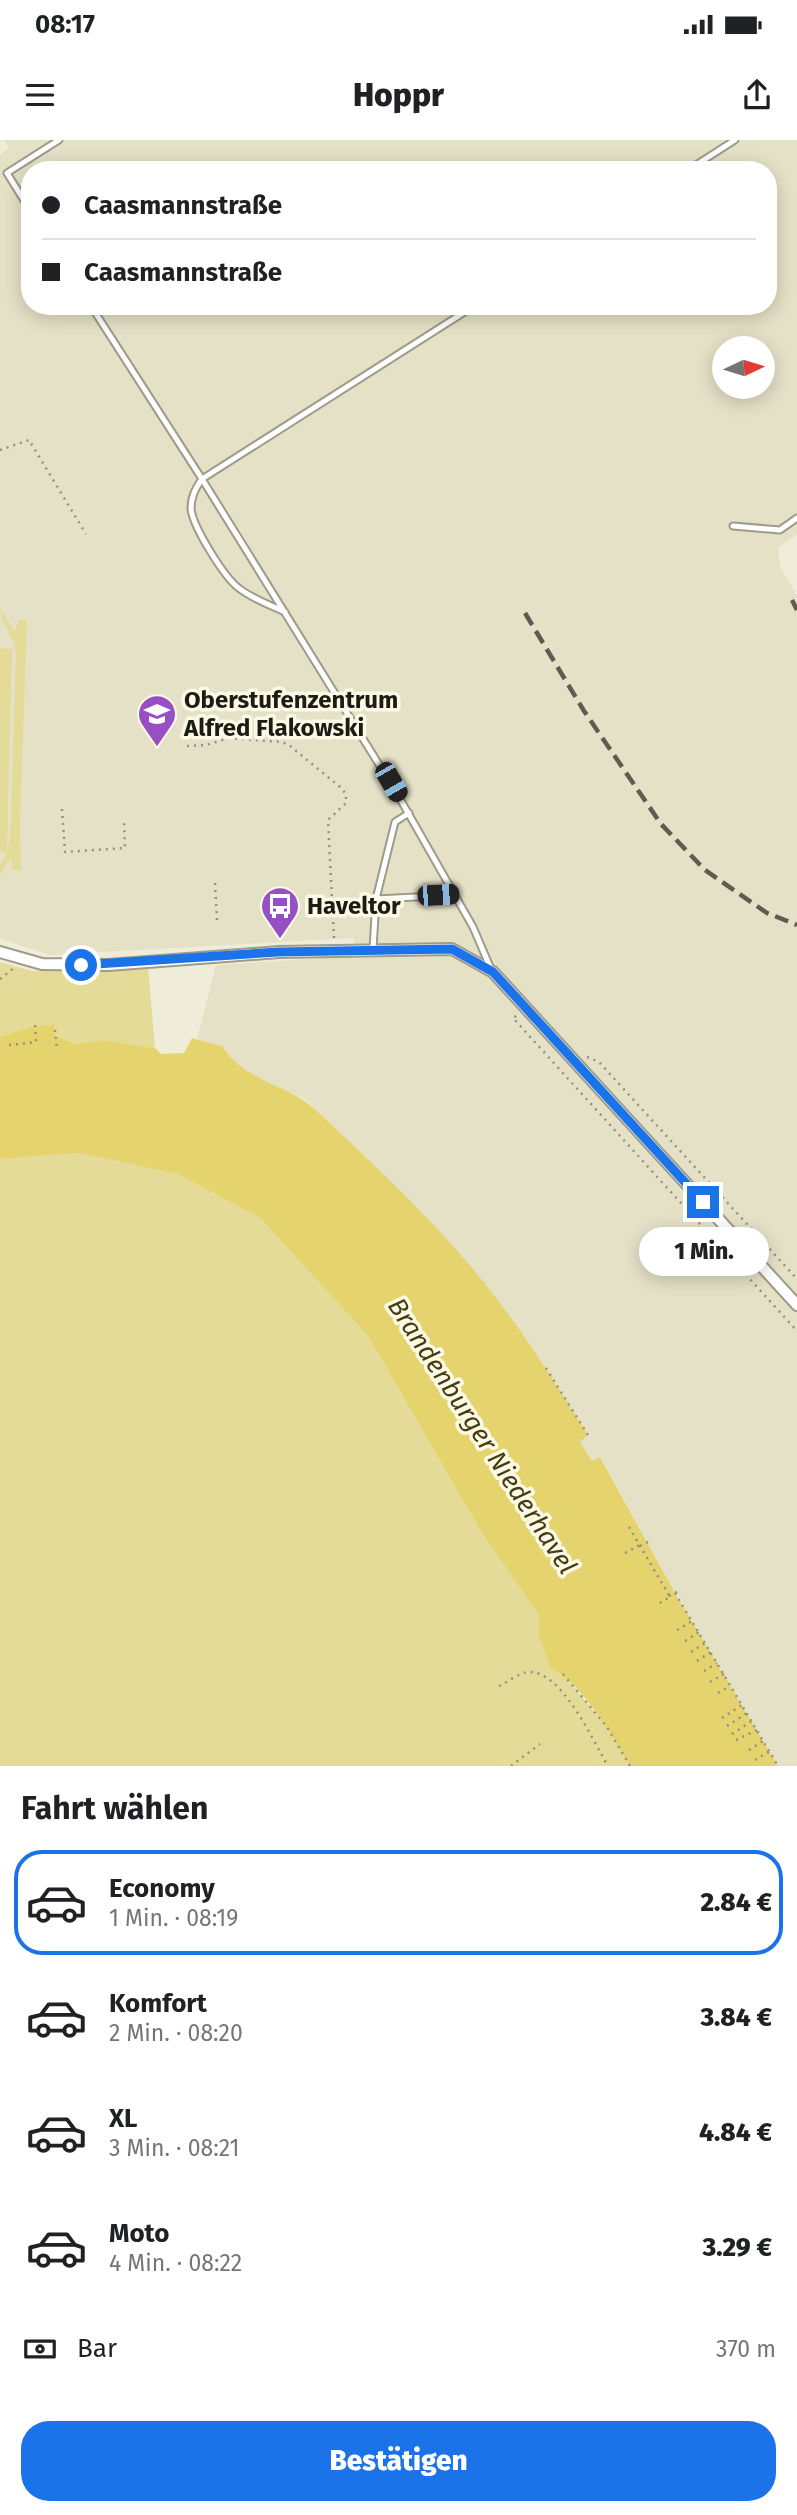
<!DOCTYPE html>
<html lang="de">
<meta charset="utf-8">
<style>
:root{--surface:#fff;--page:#f6f6f6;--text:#202124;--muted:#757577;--line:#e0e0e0;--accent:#1a73e8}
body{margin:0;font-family:"Fira Sans",sans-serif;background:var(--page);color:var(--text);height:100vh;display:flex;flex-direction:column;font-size:26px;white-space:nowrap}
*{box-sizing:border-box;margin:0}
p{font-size:23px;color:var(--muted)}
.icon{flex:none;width:38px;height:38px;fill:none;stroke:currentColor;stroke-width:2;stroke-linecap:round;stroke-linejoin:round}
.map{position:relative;height:1626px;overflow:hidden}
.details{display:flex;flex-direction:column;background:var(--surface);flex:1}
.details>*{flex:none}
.hud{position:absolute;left:21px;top:21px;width:756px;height:154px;border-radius:28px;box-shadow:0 4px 18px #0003;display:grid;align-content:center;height:154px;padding:0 21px;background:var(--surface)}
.needle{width:46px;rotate:86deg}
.buttons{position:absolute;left:712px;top:196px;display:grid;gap:14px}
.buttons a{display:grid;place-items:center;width:63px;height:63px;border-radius:50%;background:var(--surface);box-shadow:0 4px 18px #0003;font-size:35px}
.end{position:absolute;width:32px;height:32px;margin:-16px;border:9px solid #1a73e8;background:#fff;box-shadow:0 0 0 4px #fff}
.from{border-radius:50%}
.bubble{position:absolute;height:49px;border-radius:24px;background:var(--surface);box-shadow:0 4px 18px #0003;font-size:23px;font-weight:800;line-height:49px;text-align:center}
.car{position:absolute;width:21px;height:42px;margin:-21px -10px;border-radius:9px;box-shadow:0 0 5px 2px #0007;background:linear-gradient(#222 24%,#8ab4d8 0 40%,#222 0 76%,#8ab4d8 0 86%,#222 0)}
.hud b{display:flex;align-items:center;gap:24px;height:66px;font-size:26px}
.hud b+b{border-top:2px solid var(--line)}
.hud i{width:18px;height:18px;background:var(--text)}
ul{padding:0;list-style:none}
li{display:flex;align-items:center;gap:21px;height:105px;margin:0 14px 10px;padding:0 7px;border:4px solid transparent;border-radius:28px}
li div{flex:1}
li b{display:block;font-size:26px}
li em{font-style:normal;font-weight:800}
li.active{border-color:var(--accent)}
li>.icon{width:63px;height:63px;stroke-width:1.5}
h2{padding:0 21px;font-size:32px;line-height:84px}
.pay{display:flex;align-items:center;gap:18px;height:77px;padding:0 21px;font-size:26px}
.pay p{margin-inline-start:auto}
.action{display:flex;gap:14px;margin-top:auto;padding:14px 21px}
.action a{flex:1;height:80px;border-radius:28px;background:var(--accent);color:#fff;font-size:28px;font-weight:800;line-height:80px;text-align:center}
.status{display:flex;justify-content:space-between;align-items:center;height:49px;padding:0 35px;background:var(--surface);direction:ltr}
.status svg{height:19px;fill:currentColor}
header{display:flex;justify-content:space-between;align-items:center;height:91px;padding:0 21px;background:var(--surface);font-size:32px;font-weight:800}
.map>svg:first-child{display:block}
</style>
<div class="status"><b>08:17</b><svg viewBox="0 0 49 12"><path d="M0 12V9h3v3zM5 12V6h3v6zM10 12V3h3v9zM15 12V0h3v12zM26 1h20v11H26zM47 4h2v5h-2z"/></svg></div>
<header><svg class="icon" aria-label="menu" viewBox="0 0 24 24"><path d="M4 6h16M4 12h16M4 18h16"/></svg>Hoppr<svg class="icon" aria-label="share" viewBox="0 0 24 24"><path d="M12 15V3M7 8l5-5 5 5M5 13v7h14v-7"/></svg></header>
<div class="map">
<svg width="797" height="1626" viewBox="0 0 797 1626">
<rect width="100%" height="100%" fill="#efecd9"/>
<!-- built -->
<path fill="#e5e1c7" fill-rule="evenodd" d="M4 0H797V394L778 408 780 426 797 456V1626H778L675 1453 601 1317 592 1322 579 1301 588 1295 546 1228 492 1153 423 1073 305 959 256 937 231 919 222 906 197 899 216 825 355 816 354 798 50 815 0 799V15L9 8ZM30 30H768V166H30ZM724 208H763V247H724Z"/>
<!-- green -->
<path fill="#e5db99" d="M0 468 14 490H16L18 480H27L20 686 21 730H12V720L10 719 0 735V725L7 713 0 712V508L12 509 7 712 10 699 16 513C15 497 0 483 0 468Z
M0 822 32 831 148 828 155 908 103 900 76 904 55 895 53 884 34 886 0 896Z
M79 1013 179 1034 260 1078 368 1196 480 1390 539 1476V1496L563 1534 607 1587 630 1626H0V1019Z"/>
<!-- water -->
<path fill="#e5d46d" d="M54 884 55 895 76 904 103 900 155 908 161 914 184 913 192 898 222 906C246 943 288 943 317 971 378 1029 442 1087 493 1154 528 1199 558 1247 588 1295L580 1302 592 1321 600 1317 675 1453 778 1626H630C613 1598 581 1541 551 1529L539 1496V1476L480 1390 368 1196 260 1078 178 1034 79 1013 0 1019V896L34 886Z"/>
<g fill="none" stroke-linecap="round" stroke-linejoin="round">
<defs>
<path id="lane" d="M688 30 735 0
M30 70 7 33 59 0
M91 166 202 339 383 631
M733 386 780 390 797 378
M285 472C270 465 253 459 240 449 225 439 193 387 191 369 191 357 195 349 202 339L474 166
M391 643 473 787 491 829
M376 759 395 682 409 673
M373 809 376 759 455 755"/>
<path id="street" d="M0 812 42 824 108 825 279 812 452 809 493 832 797 1165"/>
</defs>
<!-- lane casing -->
<use href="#lane" stroke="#9e9b8a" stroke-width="9"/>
<!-- street casing -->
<use href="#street" stroke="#9e9b8a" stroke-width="14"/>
<!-- path -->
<path stroke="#939183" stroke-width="2.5" stroke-dasharray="2 5" stroke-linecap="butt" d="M0 310 29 300 86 394
M187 606 206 605 229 598 282 602 289 605 340 647 346 654V663L328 680 334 799
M62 669 65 712 125 708 124 681
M215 743 217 780
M0 839 14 828
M516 876 513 878 797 1191
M55 890 57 911
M9 905 36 902 35 884
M587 917 599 922 797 1139
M546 1228 588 1295
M629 1387 670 1457 658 1464
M640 1406 650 1401
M625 1413 640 1405
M675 1453 778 1626
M669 1456 679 1451
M677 1490 692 1481
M685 1501 699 1492
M691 1512 705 1503
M697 1521 711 1512
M704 1531 717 1523
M563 1534 607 1587 630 1626
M710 1542 724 1534
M499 1546C508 1542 520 1532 529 1532 562 1531 593 1601 608 1626
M718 1553 730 1546
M722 1578 742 1565
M727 1586 747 1573
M732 1594 752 1581
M736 1600 757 1590
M749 1610 763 1601
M755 1620 770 1611
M511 1626 540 1604"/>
<!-- lane -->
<use href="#lane" stroke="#fff" stroke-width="5"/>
<!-- street -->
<use href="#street" stroke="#fff" stroke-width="10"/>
<!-- rail -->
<path stroke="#5e5c51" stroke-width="4.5" stroke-dasharray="14 7" stroke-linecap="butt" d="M792 460 797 470
M525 473 584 571 661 684 705 730 767 773 797 785"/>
</g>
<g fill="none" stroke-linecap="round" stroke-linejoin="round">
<!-- route -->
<path stroke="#1a73e8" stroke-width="9" d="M81 825 278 812 452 809 493 832 703 1062"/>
</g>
<!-- icons -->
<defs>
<symbol id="school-pin" viewBox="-11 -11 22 30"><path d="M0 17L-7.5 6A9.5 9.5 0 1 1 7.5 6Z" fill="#9750c3" stroke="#fcf9e6"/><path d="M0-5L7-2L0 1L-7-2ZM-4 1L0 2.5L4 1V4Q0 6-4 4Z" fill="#fff"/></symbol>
<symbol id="bus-pin" viewBox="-11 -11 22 30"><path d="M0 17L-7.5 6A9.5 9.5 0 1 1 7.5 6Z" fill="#9750c3" stroke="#fcf9e6"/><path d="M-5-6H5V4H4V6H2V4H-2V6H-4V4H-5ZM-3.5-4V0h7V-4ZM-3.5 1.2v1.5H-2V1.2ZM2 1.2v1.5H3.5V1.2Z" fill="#fff"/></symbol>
</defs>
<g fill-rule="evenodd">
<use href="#school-pin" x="135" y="552" width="44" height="60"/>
<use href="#bus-pin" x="258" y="744" width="44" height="60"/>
</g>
<g text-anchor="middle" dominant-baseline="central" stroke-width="7" stroke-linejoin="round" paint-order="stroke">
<!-- poi labels -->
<g font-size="24" font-weight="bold" fill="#1c1b14" stroke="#fcf9e6" text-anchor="start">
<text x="184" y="560">Oberstufenzentrum<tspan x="184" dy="28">Alfred Flakowski</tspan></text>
<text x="307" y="766">Haveltor</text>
</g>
<!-- water labels -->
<g font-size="26" font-style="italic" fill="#443d11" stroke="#fcf9e6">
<text transform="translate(482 1296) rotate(57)">Brandenburger Niederhavel</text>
</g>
</g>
</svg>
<div class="buttons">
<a><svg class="needle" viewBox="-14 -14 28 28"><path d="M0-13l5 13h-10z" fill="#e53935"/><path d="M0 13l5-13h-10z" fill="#757577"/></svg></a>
</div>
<i class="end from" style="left:81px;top:825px"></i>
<i class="end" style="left:703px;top:1062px"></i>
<div class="bubble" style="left:639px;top:1087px;width:130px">1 Min.</div>
<i class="car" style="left:391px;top:642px;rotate:150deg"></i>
<i class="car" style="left:438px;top:755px;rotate:87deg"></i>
<div class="hud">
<b><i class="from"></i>Caasmannstraße</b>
<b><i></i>Caasmannstraße</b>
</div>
</div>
<section class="details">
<h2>Fahrt wählen</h2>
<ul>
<li class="active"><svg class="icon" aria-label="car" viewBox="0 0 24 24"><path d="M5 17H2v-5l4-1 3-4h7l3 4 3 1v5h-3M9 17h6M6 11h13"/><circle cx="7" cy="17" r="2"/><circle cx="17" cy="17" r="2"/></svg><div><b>Economy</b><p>1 Min. · 08:19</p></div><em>2.84 €</em></li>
<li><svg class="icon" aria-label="car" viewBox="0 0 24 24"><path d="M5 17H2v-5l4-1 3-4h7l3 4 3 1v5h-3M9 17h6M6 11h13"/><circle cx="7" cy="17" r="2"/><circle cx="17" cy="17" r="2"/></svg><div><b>Komfort</b><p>2 Min. · 08:20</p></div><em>3.84 €</em></li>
<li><svg class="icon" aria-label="car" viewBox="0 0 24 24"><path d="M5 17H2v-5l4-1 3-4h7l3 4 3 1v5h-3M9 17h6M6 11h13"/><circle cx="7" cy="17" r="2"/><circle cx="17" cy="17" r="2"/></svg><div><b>XL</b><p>3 Min. · 08:21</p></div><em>4.84 €</em></li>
<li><svg class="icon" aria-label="car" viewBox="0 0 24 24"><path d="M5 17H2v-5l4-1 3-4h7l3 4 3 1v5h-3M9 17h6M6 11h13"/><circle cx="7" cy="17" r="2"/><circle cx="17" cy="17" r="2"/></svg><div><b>Moto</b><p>4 Min. · 08:22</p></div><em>3.29 €</em></li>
</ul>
<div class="pay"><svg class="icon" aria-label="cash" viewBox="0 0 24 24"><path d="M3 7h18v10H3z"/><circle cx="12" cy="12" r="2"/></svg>Bar<p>370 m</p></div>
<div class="action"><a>Bestätigen</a></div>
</section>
